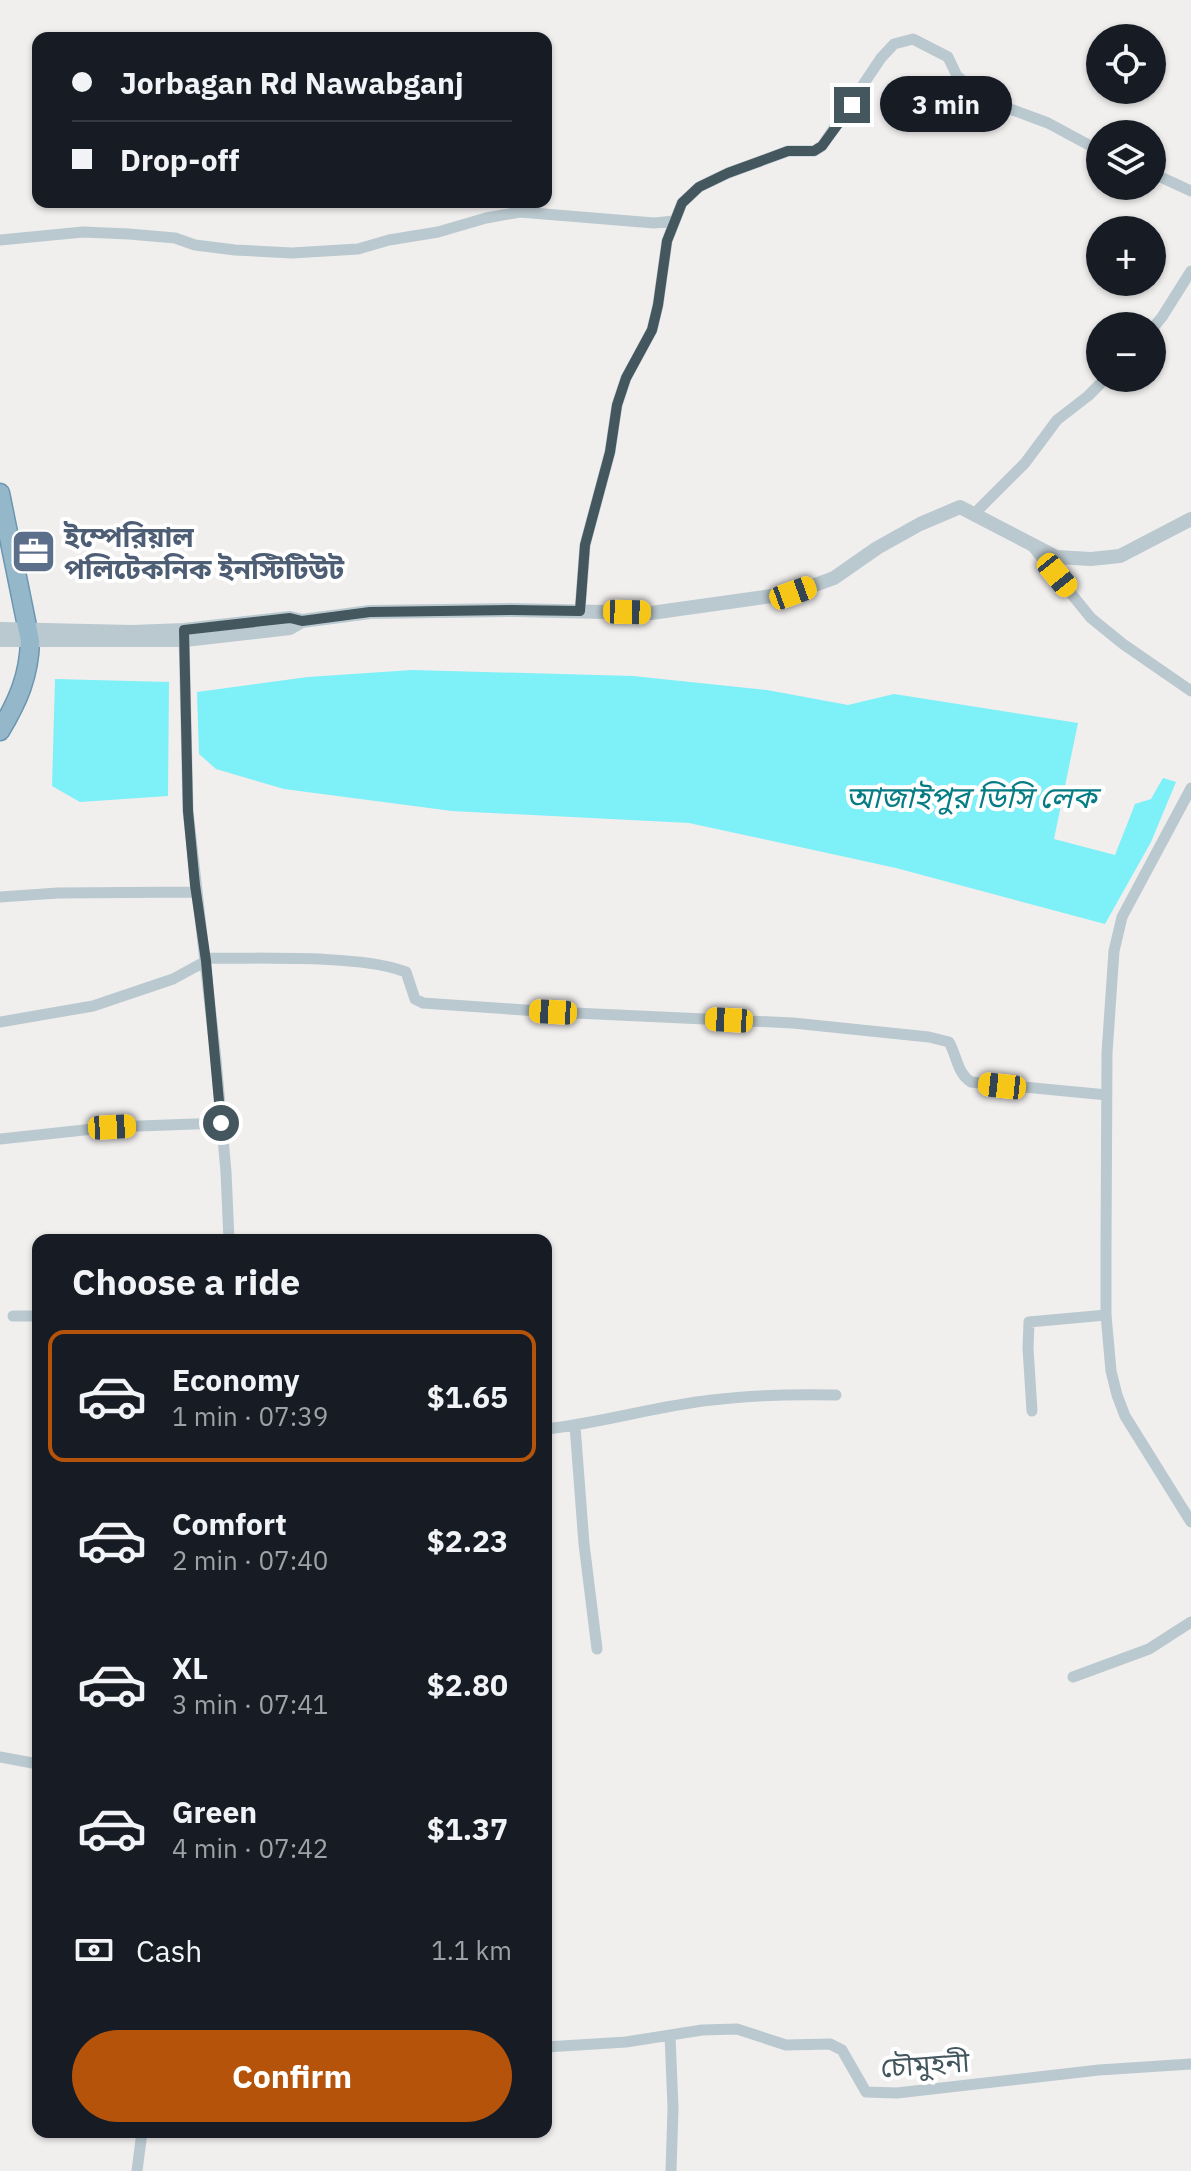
<!DOCTYPE html>
<meta charset="utf-8">
<style>
:root{--surface:#171b24;--page:#242831;--text:#f1f3f6;--muted:#9ea1a6;--line:#363941;--accent:#b45309}
body{margin:0;font-family:"IBM Plex Sans","Noto Sans Bengali",sans-serif;background:var(--page);color:var(--text);height:100vh;display:flex;flex-direction:column;font-size:30px;white-space:nowrap}
*{box-sizing:border-box;margin:0}
p{font-size:26px;color:var(--muted)}
.icon{flex:none;width:44px;height:44px;fill:none;stroke:currentColor;stroke-width:2;stroke-linecap:round;stroke-linejoin:round}
.map{position:relative;flex:1;overflow:hidden}
.drawer{position:absolute;left:32px;top:1234px;width:520px;height:904px;display:flex;flex-direction:column;background:var(--surface);border-radius:16px;box-shadow:0 2px 6px #0004}
.drawer>*{flex:none}
.top-card{position:absolute;left:32px;top:32px;width:520px;height:176px;border-radius:16px;box-shadow:0 2px 6px #0004;display:grid;align-content:center;height:176px;padding:0 40px;background:var(--surface)}
.fabs{position:absolute;left:1086px;top:24px;display:grid;gap:16px}
.fabs a{display:grid;place-items:center;width:80px;height:80px;border-radius:50%;background:var(--surface);box-shadow:0 2px 6px #0004;font-size:40px}
.end{position:absolute;width:36px;height:36px;margin:-18px;border:10px solid #44565e;background:#fff;box-shadow:0 0 0 4px #fff}
.from{border-radius:50%}
.bubble{position:absolute;height:56px;border-radius:28px;background:var(--surface);box-shadow:0 2px 6px #0004;font-size:26px;font-weight:700;line-height:56px;text-align:center}
.car{position:absolute;width:24px;height:48px;margin:-24px -12px;border-radius:10px;box-shadow:0 0 6px 2px #0007;background:linear-gradient(#f5c518 24%,#345 0 40%,#f5c518 0 76%,#345 0 86%,#f5c518 0)}
.top-card b{display:flex;align-items:center;gap:28px;height:76px;font-size:30px}
.top-card b+b{border-top:2px solid var(--line)}
.top-card i{width:20px;height:20px;background:var(--text)}
ul{padding:0;list-style:none}
li{display:flex;align-items:center;gap:24px;height:132px;margin:0 16px 12px;padding:0 24px;border:4px solid transparent;border-radius:16px}
li div{flex:1}
li b{display:block;font-size:30px}
li em{font-style:normal;font-weight:700}
li.on{border-color:var(--accent)}
li>.icon{width:72px;height:72px;stroke-width:1.5}
h2{padding:0 40px;font-size:36px;line-height:96px}
.pay{display:flex;align-items:center;gap:20px;height:88px;padding:0 40px;font-size:30px}
.pay p{margin-inline-start:auto}
.action{display:flex;gap:16px;margin-top:auto;padding:16px 40px}
.action a{flex:1;height:92px;border-radius:48px;background:var(--accent);color:#fff;font-size:32px;font-weight:700;line-height:92px;text-align:center}
.map>svg:first-child{display:block}
</style>
<div class="map">
<svg width="1191" height="2171" viewBox="0 0 1191 2171">
<rect width="100%" height="100%" fill="#f1eeee"/>
<!-- water -->
<path fill="#7ef0f7" d="M412 670 633 676 767 690 848 705 894 694 1078 723 1054 839 1115 855 1135 804 1151 799 1163 778 1176 782 1151 842 1105 924 896 868 689 823 452 811 284 789 216 769 199 754 197 692 308 677Z
M55 679 169 682 168 796 80 802 52 786Z"/>
<g fill="none" stroke-linecap="round" stroke-linejoin="round">
<defs>
<path id="trunk" d="M0 493 30 641C29 676 18 701 0 731"/>
</defs>
<!-- trunk casing -->
<use href="#trunk" stroke="#6b96af" stroke-width="21"/>
<!-- minor -->
<path stroke="#bac9cf" stroke-width="11" d="M1152 173 1191 191
M0 240 83 232 129 234 175 238 195 245 235 250 292 253 358 249 389 240 438 232 486 218 520 212 654 223 674 221
M1152 329 1162 317 1191 271
M974 514 1025 463 1057 420 1088 396 1106 378
M1033 547 1091 618 1123 644 1191 691
M580 611 585 545 610 452 617 405 626 378 652 330 658 305 667 241 682 203 699 187 728 173 788 151H814L822 146 881 58 894 44 913 39 948 57 957 76 965 83 994 103 1048 123 1100 151
M184 635 188 811 216 1059 226 1172 229 1240
M1191 788 1122 917 1114 951 1107 1053 1106 1248V1315L1111 1371 1117 1395 1125 1416 1191 1522
M0 897 58 893 196 892
M206 958C244 958 281 958 319 959 348 961 379 962 406 972L415 999 423 1003 553 1012 793 1023 929 1037 949 1042C957 1056 957 1073 971 1082L1107 1095
M0 1022 93 1006 173 979 206 961
M0 1139 112 1127 221 1123
M13 1316H38
M1032 1411 1028 1348 1029 1322 1106 1315
M575 1426 584 1544 597 1649
M546 1429C602 1423 656 1406 712 1400 753 1395 794 1394 836 1395
M1073 1677 1149 1649 1191 1622
M0 1757 38 1764
M670 2035 673 2108 671 2171
M546 2047 626 2042 702 2030 737 2029 786 2045 830 2044 842 2050 866 2092 897 2093 1099 2070 1191 2064
M137 2171 142 2132"/>
<!-- tertiary -->
<path stroke="#bac9cf" stroke-width="14" d="M0 629 132 632 184 630 290 618 302 621
M0 640H185L290 628 302 621 370 612 511 610 651 613 793 593 834 578 877 548 920 524 960 507 1056 557 1091 559 1120 556 1191 519"/>
<!-- trunk -->
<use href="#trunk" stroke="#95b7ca" stroke-width="18"/>
</g>
<g fill="none" stroke-linecap="round" stroke-linejoin="round">
<!-- route -->
<path stroke="#44565e" stroke-width="10" d="M221 1123 206 961 195 885 188 811 184 630 290 618 302 621 370 612 511 610 580 611 585 545 610 452 617 405 626 378 652 330 658 305 667 241 682 203 699 187 728 173 788 151H814L822 146 852 105"/>
</g>
<!-- icons -->
<defs>
<symbol id="office-square" viewBox="-11 -11 22 22"><rect x="-9" y="-9" width="18" height="18" rx="4" fill="#5c6f8a" stroke="#fff"/><path d="M-6-3h4V-5.5h4V-3h4V5H-6ZM-1-4.5V-3h2v-1.5ZM-6 0V1H6V0Z" fill="#fff"/></symbol>
</defs>
<g fill-rule="evenodd">
<use href="#office-square" x="8" y="526" width="51" height="51"/>
</g>
<g text-anchor="middle" dominant-baseline="central" stroke-width="8" stroke-linejoin="round" paint-order="stroke">
<!-- service labels -->
<g font-size="28" font-weight="bold" fill="#4e5e75" stroke="#fff" text-anchor="start">
<text x="64" y="536">ইম্পেরিয়াল<tspan x="64" dy="32">পলিটেকনিক ইনস্টিটিউট</tspan></text>
</g>
<!-- street labels -->
<g font-size="28" fill="#44565e" stroke="#fff">
<text transform="translate(925 2064) rotate(-4)">চৌমুহনী</text>
</g>
<!-- water labels -->
<g font-size="30" font-style="italic" fill="#057c84" stroke="#fff">
<text x="971" y="796">আজাইপুর ডিসি লেক</text>
</g>
</g>
</svg>
<div class="fabs">
<a><svg class="icon" aria-label="locate" viewBox="0 0 24 24"><circle cx="12" cy="12" r="6"/><path d="M12 2v4M12 18v4M2 12h4M18 12h4"/></svg></a>
<a><svg class="icon" aria-label="layers" viewBox="0 0 24 24"><path d="M12 4l9 5-9 5-9-5zM3 14l9 5 9-5"/></svg></a>
<a>+</a>
<a>−</a>
</div>
<i class="end from" style="left:221px;top:1123px"></i>
<i class="end" style="left:852px;top:105px"></i>
<div class="bubble" style="left:880px;top:76px;width:132px">3 min</div>
<i class="car" style="left:1057px;top:575px;rotate:141deg"></i>
<i class="car" style="left:793px;top:593px;rotate:70deg"></i>
<i class="car" style="left:627px;top:612px;rotate:91deg"></i>
<i class="car" style="left:553px;top:1012px;rotate:273deg"></i>
<i class="car" style="left:729px;top:1020px;rotate:273deg"></i>
<i class="car" style="left:1002px;top:1086px;rotate:276deg"></i>
<i class="car" style="left:112px;top:1127px;rotate:87deg"></i>
<div class="top-card">
<b><i class="from"></i>Jorbagan Rd Nawabganj</b>
<b><i></i>Drop-off</b>
</div>
<section class="drawer">
<h2>Choose a ride</h2>
<ul>
<li class="on"><svg class="icon" aria-label="car" viewBox="0 0 24 24"><path d="M5 17H2v-5l4-1 3-4h7l3 4 3 1v5h-3M9 17h6M6 11h13"/><circle cx="7" cy="17" r="2"/><circle cx="17" cy="17" r="2"/></svg><div><b>Economy</b><p>1 min · 07:39</p></div><em>$1.65</em></li>
<li><svg class="icon" aria-label="car" viewBox="0 0 24 24"><path d="M5 17H2v-5l4-1 3-4h7l3 4 3 1v5h-3M9 17h6M6 11h13"/><circle cx="7" cy="17" r="2"/><circle cx="17" cy="17" r="2"/></svg><div><b>Comfort</b><p>2 min · 07:40</p></div><em>$2.23</em></li>
<li><svg class="icon" aria-label="car" viewBox="0 0 24 24"><path d="M5 17H2v-5l4-1 3-4h7l3 4 3 1v5h-3M9 17h6M6 11h13"/><circle cx="7" cy="17" r="2"/><circle cx="17" cy="17" r="2"/></svg><div><b>XL</b><p>3 min · 07:41</p></div><em>$2.80</em></li>
<li><svg class="icon" aria-label="car" viewBox="0 0 24 24"><path d="M5 17H2v-5l4-1 3-4h7l3 4 3 1v5h-3M9 17h6M6 11h13"/><circle cx="7" cy="17" r="2"/><circle cx="17" cy="17" r="2"/></svg><div><b>Green</b><p>4 min · 07:42</p></div><em>$1.37</em></li>
</ul>
<div class="pay"><svg class="icon" aria-label="cash" viewBox="0 0 24 24"><path d="M3 7h18v10H3z"/><circle cx="12" cy="12" r="2"/></svg>Cash<p>1.1 km</p></div>
<div class="action"><a>Confirm</a></div>
</section>
</div>
